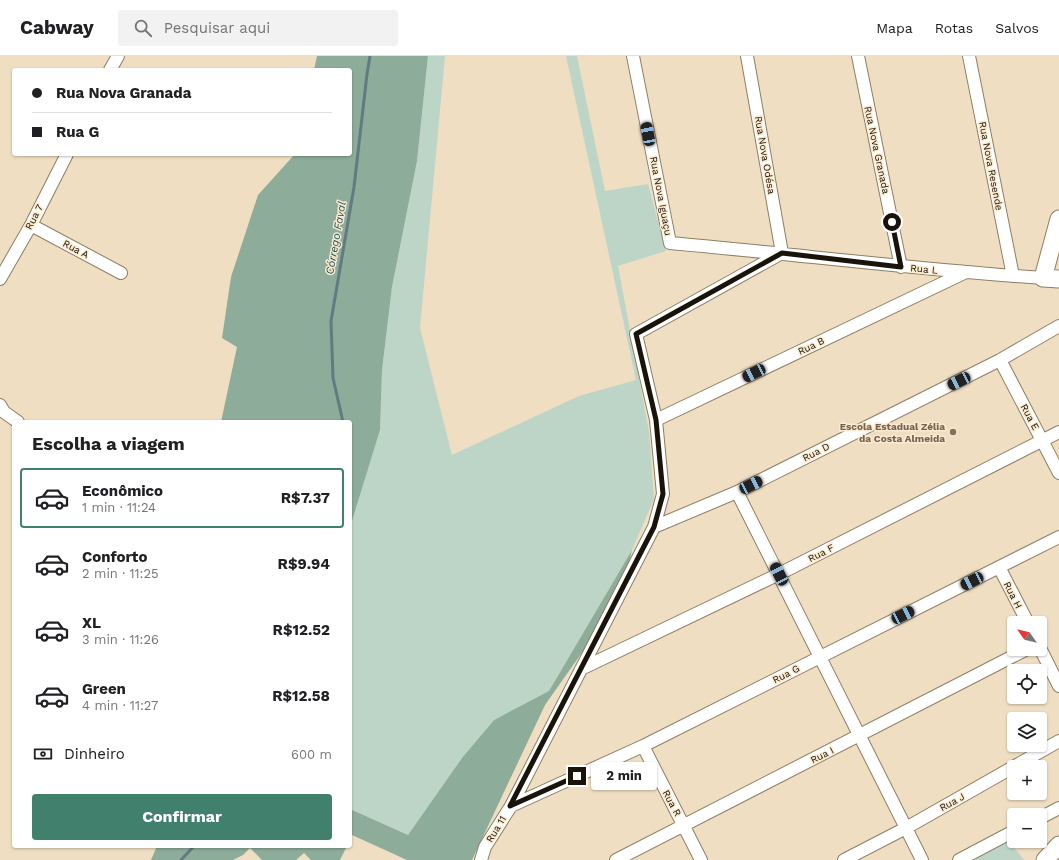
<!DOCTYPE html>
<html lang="pt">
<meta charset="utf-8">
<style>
:root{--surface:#fff;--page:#f2f2f2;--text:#202124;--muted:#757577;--line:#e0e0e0;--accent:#41806d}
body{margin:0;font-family:"Work Sans",sans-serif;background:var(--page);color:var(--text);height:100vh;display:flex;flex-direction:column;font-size:15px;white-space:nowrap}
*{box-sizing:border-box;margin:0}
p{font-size:13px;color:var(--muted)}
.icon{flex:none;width:22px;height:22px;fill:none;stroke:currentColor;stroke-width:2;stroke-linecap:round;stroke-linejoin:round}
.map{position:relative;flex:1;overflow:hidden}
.sheet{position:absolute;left:12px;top:364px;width:340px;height:428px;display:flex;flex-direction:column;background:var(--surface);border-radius:4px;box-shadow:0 1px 3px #0004}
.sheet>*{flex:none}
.guide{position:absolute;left:12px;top:12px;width:340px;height:88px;border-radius:4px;box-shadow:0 1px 3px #0004;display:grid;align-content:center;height:88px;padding:0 20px;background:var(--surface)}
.needle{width:26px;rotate:304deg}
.fabs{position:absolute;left:1007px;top:560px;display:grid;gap:8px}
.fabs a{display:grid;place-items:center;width:40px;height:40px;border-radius:4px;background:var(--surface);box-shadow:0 1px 3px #0004;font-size:20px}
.end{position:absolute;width:18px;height:18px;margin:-9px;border:5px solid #191309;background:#fff;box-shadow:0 0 0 2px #fff}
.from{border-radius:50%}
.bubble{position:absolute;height:28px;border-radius:4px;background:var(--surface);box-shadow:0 1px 3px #0004;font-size:13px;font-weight:700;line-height:28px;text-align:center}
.car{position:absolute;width:12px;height:24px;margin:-12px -6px;border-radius:5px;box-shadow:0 0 3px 1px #0007;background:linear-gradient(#222 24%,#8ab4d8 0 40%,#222 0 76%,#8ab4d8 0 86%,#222 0)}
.guide b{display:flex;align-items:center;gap:14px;height:38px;font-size:15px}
.guide b+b{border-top:1px solid var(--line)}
.guide i{width:10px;height:10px;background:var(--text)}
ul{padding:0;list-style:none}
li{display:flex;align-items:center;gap:12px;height:60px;margin:0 8px 6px;padding:0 12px;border:2px solid transparent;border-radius:4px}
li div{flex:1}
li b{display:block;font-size:15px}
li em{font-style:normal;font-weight:700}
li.selected{border-color:var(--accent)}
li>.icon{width:36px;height:36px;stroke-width:1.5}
h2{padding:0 20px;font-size:18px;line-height:48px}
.pay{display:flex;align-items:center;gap:10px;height:44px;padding:0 20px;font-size:15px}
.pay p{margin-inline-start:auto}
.action{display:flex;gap:8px;margin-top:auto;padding:8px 20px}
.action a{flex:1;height:46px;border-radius:4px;background:var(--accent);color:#fff;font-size:16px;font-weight:700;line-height:46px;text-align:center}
header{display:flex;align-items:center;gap:24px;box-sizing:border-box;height:56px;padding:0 20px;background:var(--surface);border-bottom:1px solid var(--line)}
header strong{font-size:19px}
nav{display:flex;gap:22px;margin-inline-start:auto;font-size:14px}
.search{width:280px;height:36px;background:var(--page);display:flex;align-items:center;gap:10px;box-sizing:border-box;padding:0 14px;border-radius:4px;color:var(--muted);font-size:15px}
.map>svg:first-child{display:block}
</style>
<header>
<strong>Cabway</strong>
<div class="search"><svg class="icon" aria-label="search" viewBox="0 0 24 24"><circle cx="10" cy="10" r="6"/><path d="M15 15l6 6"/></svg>Pesquisar aqui</div>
<nav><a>Mapa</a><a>Rotas</a><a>Salvos</a></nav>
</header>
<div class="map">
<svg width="1059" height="804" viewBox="0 0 1059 804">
<rect width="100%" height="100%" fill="#efdec2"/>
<!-- green -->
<path fill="#bdd5c7" d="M428 0H445L420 272 452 399 579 340 636 324 566 0H577L605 135 648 128 666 195 618 210 649 376 654 443 632 494 549 635 494 664 462 702 408 779 350 753V508L352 465 380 374 382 314 392 231 417 105Z
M1009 785 1024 804H972Z"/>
<!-- forest -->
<path fill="#8dac9a" d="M317 0H428L417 105 392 231 382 314 380 374 352 465 350 508V366H221L237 291 222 282 231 221 258 139 295 98H350V14H314Z
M632 494 628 511 595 578 545 649 472 804H407L352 779 350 782V753L408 779 462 702 494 664 549 635Z
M157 790H347L340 804H311L304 797 296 804H262L250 792 243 799 233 804H151Z"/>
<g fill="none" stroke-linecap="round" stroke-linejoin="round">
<!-- stream -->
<path stroke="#627b80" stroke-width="3" d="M343 366 333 322 331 265 354 131 367 18 370 0
M181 804 194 790"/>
<defs>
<path id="street" d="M633 0 670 187C795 198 919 214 1043 222
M747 0 782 197
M858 0 901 211
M969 0 1013 220
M110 14 118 0
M31 169 121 217
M0 223 31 169 67 98
M1000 304 1059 417
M0 349 4 356 18 366
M656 364 964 217
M737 436 922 804
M654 471 737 436 1000 304 1059 270
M999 511 1028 567
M1040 592 1059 630
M581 613 779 518 1059 376
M643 690 701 804
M511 750 643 690 1059 481
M1040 762 1059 752
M481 804 485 791 511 750 654 471 663 438 656 364 636 278 782 197
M616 804 1027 593
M844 804 906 772 1059 685
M959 804 1014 775"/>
<path id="secondary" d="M1059 163 1043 222 1059 223
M1045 804 1059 789"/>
</defs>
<!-- street casing -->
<use href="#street" stroke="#8d7e64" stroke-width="14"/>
<!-- secondary casing -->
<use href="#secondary" stroke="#8d7e64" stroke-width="19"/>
<!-- street -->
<use href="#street" stroke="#fff" stroke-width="12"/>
<!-- secondary -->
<use href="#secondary" stroke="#fff" stroke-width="17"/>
</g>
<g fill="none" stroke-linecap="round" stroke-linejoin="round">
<!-- route -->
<path stroke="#191309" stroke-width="5" d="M577 720 510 750 654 471 663 438 656 364 636 278 782 197 901 211 892 166"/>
</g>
<!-- markers -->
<circle fill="#8d6e63" stroke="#fcebcf" stroke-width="1.5" cx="953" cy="376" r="4"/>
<g text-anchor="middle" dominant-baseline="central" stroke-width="3" stroke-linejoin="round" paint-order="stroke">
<!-- street labels -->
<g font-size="10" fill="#191309" stroke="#fcebcf">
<text transform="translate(877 94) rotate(78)">Rua Nova Granada</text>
<text transform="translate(765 99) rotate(80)">Rua Nova Odésa</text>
<text transform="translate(991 110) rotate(79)">Rua Nova Resende</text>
<text transform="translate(661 140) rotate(79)">Rua Nova Iguaçu</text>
<text transform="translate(34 161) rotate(-62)">Rua 7</text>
<text transform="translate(76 193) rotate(28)">Rua A</text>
<text transform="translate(924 213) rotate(5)">Rua L</text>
<text transform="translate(811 290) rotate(-26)">Rua B</text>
<text transform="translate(1030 361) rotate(62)">Rua E</text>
<text transform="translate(816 396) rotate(-27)">Rua D</text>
<text transform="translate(821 497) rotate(-27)">Rua F</text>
<text transform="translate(1013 539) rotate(63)">Rua H</text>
<text transform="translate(786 618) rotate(-27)">Rua G</text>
<text transform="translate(822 699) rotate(-27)">Rua I</text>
<text transform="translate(952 746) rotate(-29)">Rua J</text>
<text transform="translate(672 747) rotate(62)">Rua R</text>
<text transform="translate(496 773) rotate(-59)">Rua 11</text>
</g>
<!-- education labels -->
<g font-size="10" font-weight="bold" fill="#785e54" stroke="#fcebcf" text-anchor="end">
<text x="945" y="370">Escola Estadual Zélia<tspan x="945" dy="12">da Costa Almeida</tspan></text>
</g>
<!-- water labels -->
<g font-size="11" font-style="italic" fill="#184c5a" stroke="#fcebcf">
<text transform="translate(336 182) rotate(-80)">Córrego Faval</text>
</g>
</g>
</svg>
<div class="fabs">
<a><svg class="needle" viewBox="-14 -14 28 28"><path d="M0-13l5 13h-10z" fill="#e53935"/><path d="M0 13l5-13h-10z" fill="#757577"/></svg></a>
<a><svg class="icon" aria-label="locate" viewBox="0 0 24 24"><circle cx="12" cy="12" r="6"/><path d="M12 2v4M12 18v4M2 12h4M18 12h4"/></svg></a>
<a><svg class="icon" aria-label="layers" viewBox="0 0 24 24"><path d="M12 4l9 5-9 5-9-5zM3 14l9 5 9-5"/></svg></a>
<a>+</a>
<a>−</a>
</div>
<i class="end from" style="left:892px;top:166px"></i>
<i class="end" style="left:577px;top:720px"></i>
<div class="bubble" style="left:591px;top:706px;width:66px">2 min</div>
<i class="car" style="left:648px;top:78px;rotate:349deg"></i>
<i class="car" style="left:754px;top:317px;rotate:244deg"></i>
<i class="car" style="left:959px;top:325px;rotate:243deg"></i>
<i class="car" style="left:751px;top:429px;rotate:64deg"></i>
<i class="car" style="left:779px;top:518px;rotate:333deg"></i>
<i class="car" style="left:972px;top:525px;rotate:243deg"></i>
<i class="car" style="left:903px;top:559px;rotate:63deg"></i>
<div class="guide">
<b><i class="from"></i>Rua Nova Granada</b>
<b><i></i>Rua G</b>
</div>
<section class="sheet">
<h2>Escolha a viagem</h2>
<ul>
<li class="selected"><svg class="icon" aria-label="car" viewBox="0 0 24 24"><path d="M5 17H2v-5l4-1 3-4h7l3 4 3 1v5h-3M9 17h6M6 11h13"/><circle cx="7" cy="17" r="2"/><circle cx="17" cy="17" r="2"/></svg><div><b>Econômico</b><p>1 min · 11:24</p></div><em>R$7.37</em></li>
<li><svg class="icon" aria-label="car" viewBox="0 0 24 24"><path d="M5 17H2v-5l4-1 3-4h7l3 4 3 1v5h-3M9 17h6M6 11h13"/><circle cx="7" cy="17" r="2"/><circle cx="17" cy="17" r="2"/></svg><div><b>Conforto</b><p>2 min · 11:25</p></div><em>R$9.94</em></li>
<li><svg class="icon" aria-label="car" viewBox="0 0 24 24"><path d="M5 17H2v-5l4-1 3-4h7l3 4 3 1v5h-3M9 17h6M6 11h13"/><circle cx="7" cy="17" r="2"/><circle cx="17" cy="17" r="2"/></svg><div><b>XL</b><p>3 min · 11:26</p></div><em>R$12.52</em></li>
<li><svg class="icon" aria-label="car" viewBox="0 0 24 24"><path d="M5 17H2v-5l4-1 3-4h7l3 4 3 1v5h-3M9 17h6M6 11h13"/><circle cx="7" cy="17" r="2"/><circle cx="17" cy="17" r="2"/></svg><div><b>Green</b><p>4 min · 11:27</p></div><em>R$12.58</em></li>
</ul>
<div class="pay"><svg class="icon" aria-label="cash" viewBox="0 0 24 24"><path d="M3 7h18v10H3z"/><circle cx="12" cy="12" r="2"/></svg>Dinheiro<p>600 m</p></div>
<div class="action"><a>Confirmar</a></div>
</section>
</div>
